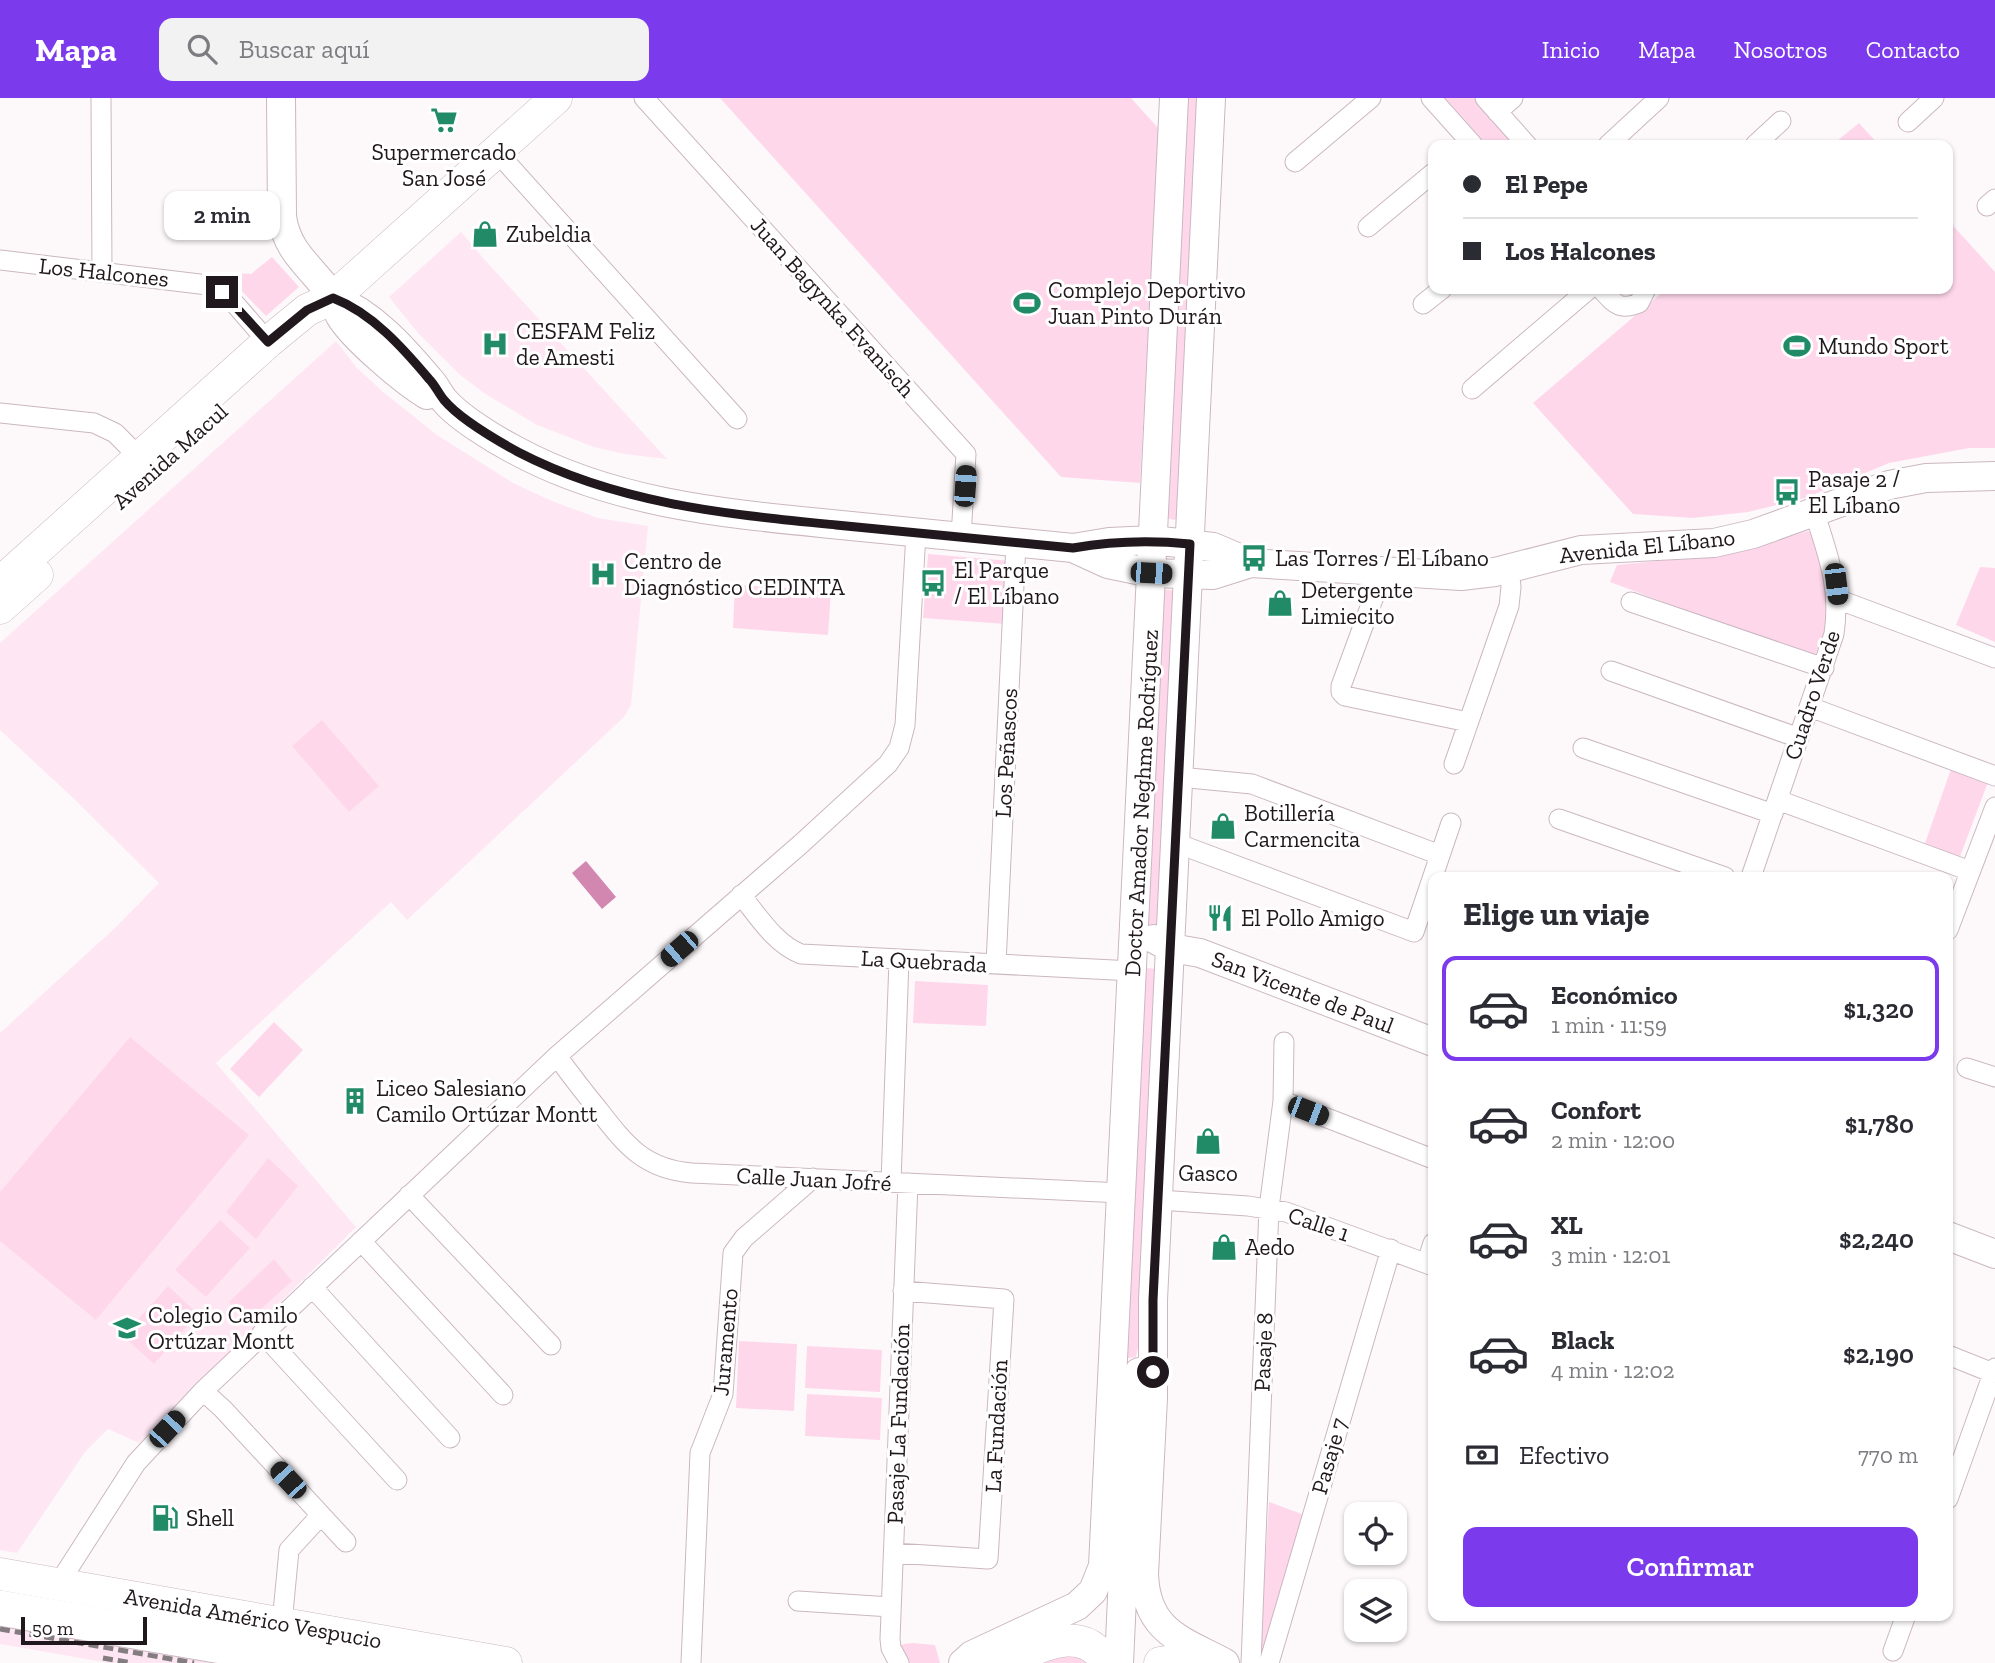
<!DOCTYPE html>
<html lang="es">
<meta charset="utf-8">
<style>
:root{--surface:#fff;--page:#f2f2f3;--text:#2b2b33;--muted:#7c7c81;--line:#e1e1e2;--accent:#7c3aed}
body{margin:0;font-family:"Zilla Slab",serif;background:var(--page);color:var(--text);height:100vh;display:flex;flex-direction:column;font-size:26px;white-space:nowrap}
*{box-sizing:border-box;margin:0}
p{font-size:23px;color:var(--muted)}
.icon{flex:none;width:38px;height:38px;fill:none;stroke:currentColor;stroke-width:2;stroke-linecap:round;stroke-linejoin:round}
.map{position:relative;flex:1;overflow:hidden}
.sheet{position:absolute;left:1428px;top:774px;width:525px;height:749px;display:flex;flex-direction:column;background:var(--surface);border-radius:14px;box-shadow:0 2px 5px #0004}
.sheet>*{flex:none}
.guide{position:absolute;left:1428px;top:42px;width:525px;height:154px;border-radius:14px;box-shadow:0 2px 5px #0004;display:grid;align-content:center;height:154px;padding:0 35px;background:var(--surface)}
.buttons{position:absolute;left:1344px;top:1404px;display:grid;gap:14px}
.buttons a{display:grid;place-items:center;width:63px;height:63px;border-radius:14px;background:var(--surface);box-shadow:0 2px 5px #0004;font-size:35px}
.scale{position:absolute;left:21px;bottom:18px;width:126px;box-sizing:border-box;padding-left:7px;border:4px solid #20181c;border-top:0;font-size:19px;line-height:24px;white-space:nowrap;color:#20181c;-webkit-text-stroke:5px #fff;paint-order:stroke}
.end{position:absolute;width:32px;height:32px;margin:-16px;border:9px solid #20181c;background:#fff;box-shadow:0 0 0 4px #fff}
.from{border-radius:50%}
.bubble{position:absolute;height:49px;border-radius:14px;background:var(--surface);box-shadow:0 2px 5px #0004;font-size:23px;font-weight:600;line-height:49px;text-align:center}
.car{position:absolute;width:21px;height:42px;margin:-21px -10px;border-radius:9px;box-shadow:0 0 5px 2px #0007;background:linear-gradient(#222 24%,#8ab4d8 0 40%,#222 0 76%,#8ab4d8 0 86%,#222 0)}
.guide b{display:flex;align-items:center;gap:24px;height:66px;font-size:26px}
.guide b+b{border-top:2px solid var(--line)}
.guide i{width:18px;height:18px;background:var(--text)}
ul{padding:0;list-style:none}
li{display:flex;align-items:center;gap:21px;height:105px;margin:0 14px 10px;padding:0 21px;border:4px solid transparent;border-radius:14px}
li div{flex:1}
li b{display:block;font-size:26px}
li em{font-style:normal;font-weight:600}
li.active{border-color:var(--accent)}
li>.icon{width:63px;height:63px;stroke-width:1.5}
h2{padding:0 35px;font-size:32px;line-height:84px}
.pay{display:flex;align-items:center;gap:18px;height:77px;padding:0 35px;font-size:26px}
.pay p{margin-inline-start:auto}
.primary-button{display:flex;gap:14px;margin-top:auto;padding:14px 35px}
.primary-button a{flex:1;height:80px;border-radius:14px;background:var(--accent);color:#fff;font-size:28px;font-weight:600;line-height:80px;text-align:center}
header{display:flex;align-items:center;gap:42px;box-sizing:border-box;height:98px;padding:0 35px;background:var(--accent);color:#fff}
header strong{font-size:33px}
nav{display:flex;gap:38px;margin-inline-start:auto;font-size:24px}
.search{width:490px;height:63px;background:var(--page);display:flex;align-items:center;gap:18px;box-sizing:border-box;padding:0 24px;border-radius:14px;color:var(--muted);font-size:26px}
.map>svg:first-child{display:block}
</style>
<header>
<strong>Mapa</strong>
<div class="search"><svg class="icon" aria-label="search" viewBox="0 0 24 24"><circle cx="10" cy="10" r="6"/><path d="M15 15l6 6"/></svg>Buscar aquí</div>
<nav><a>Inicio</a><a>Mapa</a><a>Nosotros</a><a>Contacto</a></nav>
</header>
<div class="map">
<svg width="1995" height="1565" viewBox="0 0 1995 1565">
<rect width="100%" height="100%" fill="#fdf9fb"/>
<!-- built -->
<path fill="#fee7f3" d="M461 134 484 161 667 361 624 356 594 349 537 327 484 295 459 276 418 235 389 199Z
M336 243 356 269 382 293 437 337 513 385 552 403 598 420 648 428 631 607 624 619 407 822 391 804 216 965 356 1129 139 1345 108 1331 85 1354 17 1455 0 1452V935L116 829 159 785 72 699 0 632V545Z
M0 1524 234 1565H109L0 1546Z"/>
<!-- green -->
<path fill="#fed7eb" d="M720 0H1131L1159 31 1140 385 1061 379Z
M1182 0H1203L1178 421 1174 422 1164 419Z
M1445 0H1479L1520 47H1487Z
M1859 25 1879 47H1832Z
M1948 122 1995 174V350H1969L1889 365 1805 400 1748 414 1693 420 1633 416 1533 305 1666 191H1948Z
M272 159 299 189 266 218 223 174 251 176Z
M1808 433 1819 439 1832 497 1825 532 1814 560 1610 484 1617 467 1731 456Z
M928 456 1011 463 1006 526 923 520Z
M1980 469 1995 470V544L1956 527Z
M735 487 831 493 828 537 733 530Z
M1163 492H1171L1176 494 1163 829 1144 831Z
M322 622 379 688 349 714 292 648Z
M1951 671 1988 684 1958 764 1923 751Z
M1144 870 1159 871 1146 1210 1136 1259 1128 1260 1125 1224Z
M915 883 988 887 986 928 913 925Z
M274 924 303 952 259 999 230 971Z
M130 939 249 1037 96 1222 0 1143V1094Z
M268 1060 298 1088 256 1141 226 1114Z
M220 1122 250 1150 206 1199 175 1172Z
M274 1161 292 1183 247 1224 229 1204Z
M168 1188 198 1216 154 1266 123 1238Z
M739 1243 797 1246 794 1313 736 1310Z
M807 1248 882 1252 880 1294 805 1290Z
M807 1296 882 1300 880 1342 805 1338Z
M1269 1404 1307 1418 1259 1565Z
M913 1545 935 1547 940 1565H906L899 1550 903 1546Z
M1070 1554 1094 1565H1039Z"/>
<!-- water -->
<path fill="#d287b1" d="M586 763 616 799 602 811 572 775Z"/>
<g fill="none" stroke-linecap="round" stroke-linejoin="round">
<defs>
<path id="street" d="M101 0 102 173
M644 0 966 356 961 439
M1431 0 1473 47
M1485 0 1527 47
M1497 14 1513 0
M1908 24 1934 0
M1608 47 1659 0
M1755 47 1781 23
M496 53 737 321
M1295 64 1371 0
M1987 108 1995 101
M1368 129 1433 75
M0 162 208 187 229 199 268 244
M1601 191C1615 206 1619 213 1639 205L1646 191
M1423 206 1442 191
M1472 291 1589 191
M0 315 94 325 115 335 140 360
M1383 474 1341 588V594L1345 598 1468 624
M1837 501 1995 560
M1631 504 1824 570
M1611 573 1799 640
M1810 609 1995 678
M1583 650 1773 716
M1454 666 1509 508 1511 489 1509 471
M1179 679 1252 686 1440 757
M1778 702 1970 773
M1559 721 1725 779
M1176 745 1414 834 1451 725
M1751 779 1834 536C1841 488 1828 458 1814 413
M741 797C758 818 775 846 801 856L1133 873
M1948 832 1995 709
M996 866 1016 445
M557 958C570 976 583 993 597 1010 625 1046 643 1071 692 1075L1122 1095
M1967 970 1995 979
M1283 1003 1433 1061
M891 1084 899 862
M409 1097 551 1247
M1159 1102 1248 1108 1286 1114 1433 1168
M361 1143 503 1297
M1427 1165 1433 1145
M312 1189 450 1340
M262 1235 397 1382
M1948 1257 1993 1275
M203 1293 223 1311 346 1444
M1948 1401 1995 1270
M894 1455 988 1461 1004 1201 903 1193
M59 1485 136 1365 203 1293 557 958 802 745 888 666 899 650 905 627 916 435
M798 1503 891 1509
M282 1525 289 1452 321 1417
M1893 1553 1906 1517
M691 1565 700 1355 723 1296 733 1155 744 1140 813 1080
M899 1565 891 1550 890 1541 908 1085
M1251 1565 1269 1110 1283 1003 1284 944
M1269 1565 1391 1151"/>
<path id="secondary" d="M281 0 282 118C286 154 313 170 332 198 336 204 336 212 340 218 353 240 405 284 427 297
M1211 0 1153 1202V1300L1144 1476C1146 1534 1182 1542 1225 1565
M333 200C372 215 403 250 429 281 435 287 439 296 444 302 458 319 494 341 513 351 611 405 721 415 831 426 911 434 992 442 1073 450L1109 444 1153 442 1213 449 1251 465 1461 478 1495 474 1581 452 1714 445 1753 436 1889 387 1926 380 1995 378
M1073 450 1108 466 1151 475 1213 477 1251 465
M1154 841 1171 850 1200 855 1433 944
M1948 1138 1995 1156
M963 1565 972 1557 1077 1508 1093 1493 1103 1468 1174 0
M1119 1565 1130 1325 1139 1274"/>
<path id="primary" d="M0 485 268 244 307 212 333 200 556 0
M0 510 37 477
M0 1476 506 1565
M1002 1565C1038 1551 1080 1522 1107 1565
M1160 1565 1173 1563 1187 1565"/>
<path id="highway" d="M0 1510 321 1565
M299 1556 407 1565"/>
</defs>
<!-- street casing -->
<use href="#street" stroke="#cbb7c1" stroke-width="21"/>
<!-- secondary casing -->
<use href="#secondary" stroke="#cbb7c1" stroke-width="30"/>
<!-- primary casing -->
<use href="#primary" stroke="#cbb7c1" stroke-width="33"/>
<!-- highway casing -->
<use href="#highway" stroke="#cbb7c1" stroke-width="37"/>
<!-- street -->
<use href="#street" stroke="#fff" stroke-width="19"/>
<!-- secondary -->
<use href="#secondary" stroke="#fff" stroke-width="28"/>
<!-- primary -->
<use href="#primary" stroke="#fff" stroke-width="32"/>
<!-- highway -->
<use href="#highway" stroke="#fff" stroke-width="35"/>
<!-- rail -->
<path stroke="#837d80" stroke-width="5" stroke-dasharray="10 5" stroke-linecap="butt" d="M0 1531 194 1565
M103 1560 132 1565"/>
</g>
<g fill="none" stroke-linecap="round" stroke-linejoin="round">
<!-- route -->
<path stroke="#20181c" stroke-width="9" d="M222 194 268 244 307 212 333 200C372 215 403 250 429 281 435 287 439 296 444 302 459 320 498 343 518 354 618 406 726 416 836 427 915 434 994 442 1073 450 1113 443 1150 442 1190 446L1153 1202V1274"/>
</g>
<!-- icons -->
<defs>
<symbol id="supermarket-bare" viewBox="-9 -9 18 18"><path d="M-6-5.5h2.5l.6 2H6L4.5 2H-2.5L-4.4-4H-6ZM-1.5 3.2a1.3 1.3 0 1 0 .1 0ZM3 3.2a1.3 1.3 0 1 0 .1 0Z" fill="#218b67" stroke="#fff" stroke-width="2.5" paint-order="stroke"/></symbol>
<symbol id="shop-bare" viewBox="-9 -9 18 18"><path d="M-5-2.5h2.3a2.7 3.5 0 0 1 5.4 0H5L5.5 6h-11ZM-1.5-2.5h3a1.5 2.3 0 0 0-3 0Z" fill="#218b67" stroke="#fff" stroke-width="2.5" paint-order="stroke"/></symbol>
<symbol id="stadium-bare" viewBox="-9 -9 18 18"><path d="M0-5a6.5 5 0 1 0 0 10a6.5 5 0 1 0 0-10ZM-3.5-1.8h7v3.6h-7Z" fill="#218b67" stroke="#fff" stroke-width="2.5" paint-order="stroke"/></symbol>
<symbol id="hospital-bare" viewBox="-9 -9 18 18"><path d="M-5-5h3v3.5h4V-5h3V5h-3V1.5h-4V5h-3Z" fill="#218b67" stroke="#fff" stroke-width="2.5" paint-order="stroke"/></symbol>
<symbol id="bus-bare" viewBox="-9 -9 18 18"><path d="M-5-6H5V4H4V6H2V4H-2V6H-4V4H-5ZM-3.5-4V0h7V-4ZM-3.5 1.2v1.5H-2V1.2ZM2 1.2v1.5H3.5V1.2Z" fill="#218b67" stroke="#fff" stroke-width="2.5" paint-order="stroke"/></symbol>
<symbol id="restaurant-bare" viewBox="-9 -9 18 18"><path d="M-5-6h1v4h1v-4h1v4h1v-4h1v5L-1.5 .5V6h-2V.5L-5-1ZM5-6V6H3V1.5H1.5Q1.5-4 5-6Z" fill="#218b67" stroke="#fff" stroke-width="2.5" paint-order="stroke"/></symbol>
<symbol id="building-bare" viewBox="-9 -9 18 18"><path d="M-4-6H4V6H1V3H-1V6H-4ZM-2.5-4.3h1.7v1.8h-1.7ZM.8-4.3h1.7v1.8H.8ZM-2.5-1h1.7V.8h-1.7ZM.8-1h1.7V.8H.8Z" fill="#218b67" stroke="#fff" stroke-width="2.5" paint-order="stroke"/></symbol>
<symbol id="school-bare" viewBox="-9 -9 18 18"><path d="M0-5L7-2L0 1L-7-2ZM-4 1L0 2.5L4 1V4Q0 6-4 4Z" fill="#218b67" stroke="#fff" stroke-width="2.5" paint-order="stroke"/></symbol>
<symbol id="fuel-bare" viewBox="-9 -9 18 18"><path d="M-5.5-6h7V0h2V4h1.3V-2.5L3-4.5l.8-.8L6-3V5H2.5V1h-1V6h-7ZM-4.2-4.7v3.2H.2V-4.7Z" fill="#218b67" stroke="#fff" stroke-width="2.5" paint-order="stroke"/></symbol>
</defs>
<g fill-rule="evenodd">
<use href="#supermarket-bare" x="425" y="3" width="38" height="38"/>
<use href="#shop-bare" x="466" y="117" width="38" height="38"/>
<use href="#stadium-bare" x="1008" y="186" width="38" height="38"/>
<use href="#hospital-bare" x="476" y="227" width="38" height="38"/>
<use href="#stadium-bare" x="1778" y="229" width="38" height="38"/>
<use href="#bus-bare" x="1768" y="375" width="38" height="38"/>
<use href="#bus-bare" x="1235" y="441" width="38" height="38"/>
<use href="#hospital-bare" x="584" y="457" width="38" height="38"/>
<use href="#bus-bare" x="914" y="466" width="38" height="38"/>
<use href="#shop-bare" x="1261" y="486" width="38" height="38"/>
<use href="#shop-bare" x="1204" y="709" width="38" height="38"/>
<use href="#restaurant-bare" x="1201" y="801" width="38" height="38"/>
<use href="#building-bare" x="336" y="984" width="38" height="38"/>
<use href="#shop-bare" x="1189" y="1024" width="38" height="38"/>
<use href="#shop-bare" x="1205" y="1130" width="38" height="38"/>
<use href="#school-bare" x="108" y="1211" width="38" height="38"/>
<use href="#fuel-bare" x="146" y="1401" width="38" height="38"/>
</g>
<g text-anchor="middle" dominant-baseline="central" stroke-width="6" stroke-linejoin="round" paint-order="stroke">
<!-- poi labels -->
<g font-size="23" fill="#20181c" stroke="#fff" text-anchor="start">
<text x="444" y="54" text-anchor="middle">Supermercado<tspan x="444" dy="26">San José</tspan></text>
<text x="506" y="136">Zubeldia</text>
<text x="1048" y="192">Complejo Deportivo<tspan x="1048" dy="26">Juan Pinto Durán</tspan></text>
<text x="516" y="233">CESFAM Feliz<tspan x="516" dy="26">de Amesti</tspan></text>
<text x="1818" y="248">Mundo Sport</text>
<text x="1808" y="381">Pasaje 2 /<tspan x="1808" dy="26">El Líbano</tspan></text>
<text x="1275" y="460">Las Torres / El Líbano</text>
<text x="624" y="463">Centro de<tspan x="624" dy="26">Diagnóstico CEDINTA</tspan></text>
<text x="954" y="472">El Parque<tspan x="954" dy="26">/ El Líbano</tspan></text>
<text x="1301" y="492">Detergente<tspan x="1301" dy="26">Limiecito</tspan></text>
<text x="1244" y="715">Botillería<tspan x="1244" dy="26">Carmencita</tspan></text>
<text x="1241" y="820">El Pollo Amigo</text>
<text x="376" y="990">Liceo Salesiano<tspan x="376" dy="26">Camilo Ortúzar Montt</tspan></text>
<text x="1208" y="1075" text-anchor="middle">Gasco</text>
<text x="1245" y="1149">Aedo</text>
<text x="148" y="1217">Colegio Camilo<tspan x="148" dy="26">Ortúzar Montt</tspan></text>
<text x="186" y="1420">Shell</text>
</g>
<!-- street labels -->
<g font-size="23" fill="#20181c" stroke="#fff">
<text transform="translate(104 174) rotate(6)">Los Halcones</text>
<text transform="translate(833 209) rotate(48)">Juan Bagynka Evanisch</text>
<text transform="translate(170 358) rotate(-42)">Avenida Macul</text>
<text transform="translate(1647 448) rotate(-6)">Avenida El Líbano</text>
<text transform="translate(1812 597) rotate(-72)">Cuadro Verde</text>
<text transform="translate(1006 655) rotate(-87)">Los Peñascos</text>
<text transform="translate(1141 705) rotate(-87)">Doctor Amador Neghme Rodríguez</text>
<text transform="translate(924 863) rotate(3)">La Quebrada</text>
<text transform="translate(1303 894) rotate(21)">San Vicente de Paul</text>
<text transform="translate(814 1081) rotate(3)">Calle Juan Jofré</text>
<text transform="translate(1319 1126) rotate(19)">Calle 1</text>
<text transform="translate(725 1244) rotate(-85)">Juramento</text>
<text transform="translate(1263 1254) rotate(-88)">Pasaje 8</text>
<text transform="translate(898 1326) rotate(-88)">Pasaje La Fundación</text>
<text transform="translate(996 1328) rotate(-87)">La Fundación</text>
<text transform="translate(1329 1358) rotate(-74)">Pasaje 7</text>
<text transform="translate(253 1520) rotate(10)">Avenida Américo Vespucio</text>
</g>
</g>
</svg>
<div class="buttons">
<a><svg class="icon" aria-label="locate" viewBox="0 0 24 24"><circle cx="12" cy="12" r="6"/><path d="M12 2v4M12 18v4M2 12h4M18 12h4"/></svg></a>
<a><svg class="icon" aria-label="layers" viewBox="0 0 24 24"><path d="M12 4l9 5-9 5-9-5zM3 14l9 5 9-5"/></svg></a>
</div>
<div class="scale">50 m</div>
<i class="end from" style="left:1153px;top:1274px"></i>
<i class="end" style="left:222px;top:194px"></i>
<div class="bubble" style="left:164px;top:93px;width:116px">2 min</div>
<i class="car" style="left:965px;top:388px;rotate:4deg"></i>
<i class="car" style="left:1151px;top:475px;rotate:93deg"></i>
<i class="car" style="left:1836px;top:486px;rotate:173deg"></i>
<i class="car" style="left:679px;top:851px;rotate:229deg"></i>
<i class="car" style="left:1308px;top:1013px;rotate:111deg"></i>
<i class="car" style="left:167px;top:1331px;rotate:43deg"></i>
<i class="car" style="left:288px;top:1382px;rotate:317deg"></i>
<div class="guide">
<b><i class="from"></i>El Pepe</b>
<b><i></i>Los Halcones</b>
</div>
<section class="sheet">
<h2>Elige un viaje</h2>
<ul>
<li class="active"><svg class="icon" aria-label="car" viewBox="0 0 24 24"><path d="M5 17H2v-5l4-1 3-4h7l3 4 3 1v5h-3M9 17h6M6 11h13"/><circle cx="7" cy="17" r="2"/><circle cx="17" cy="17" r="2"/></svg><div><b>Económico</b><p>1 min · 11:59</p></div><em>$1,320</em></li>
<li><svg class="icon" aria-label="car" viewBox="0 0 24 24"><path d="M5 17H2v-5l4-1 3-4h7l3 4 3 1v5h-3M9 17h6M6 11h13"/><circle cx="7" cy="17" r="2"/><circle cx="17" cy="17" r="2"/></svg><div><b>Confort</b><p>2 min · 12:00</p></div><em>$1,780</em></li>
<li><svg class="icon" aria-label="car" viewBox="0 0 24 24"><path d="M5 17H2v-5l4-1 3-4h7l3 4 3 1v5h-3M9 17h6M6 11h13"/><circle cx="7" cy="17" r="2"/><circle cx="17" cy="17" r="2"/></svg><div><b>XL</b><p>3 min · 12:01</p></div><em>$2,240</em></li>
<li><svg class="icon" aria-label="car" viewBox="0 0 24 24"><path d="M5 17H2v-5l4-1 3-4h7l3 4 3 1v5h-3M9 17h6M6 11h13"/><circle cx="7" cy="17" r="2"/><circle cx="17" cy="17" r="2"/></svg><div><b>Black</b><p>4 min · 12:02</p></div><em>$2,190</em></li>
</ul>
<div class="pay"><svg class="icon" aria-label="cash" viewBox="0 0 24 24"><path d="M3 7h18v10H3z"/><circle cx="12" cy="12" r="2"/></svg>Efectivo<p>770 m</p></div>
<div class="primary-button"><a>Confirmar</a></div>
</section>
</div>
